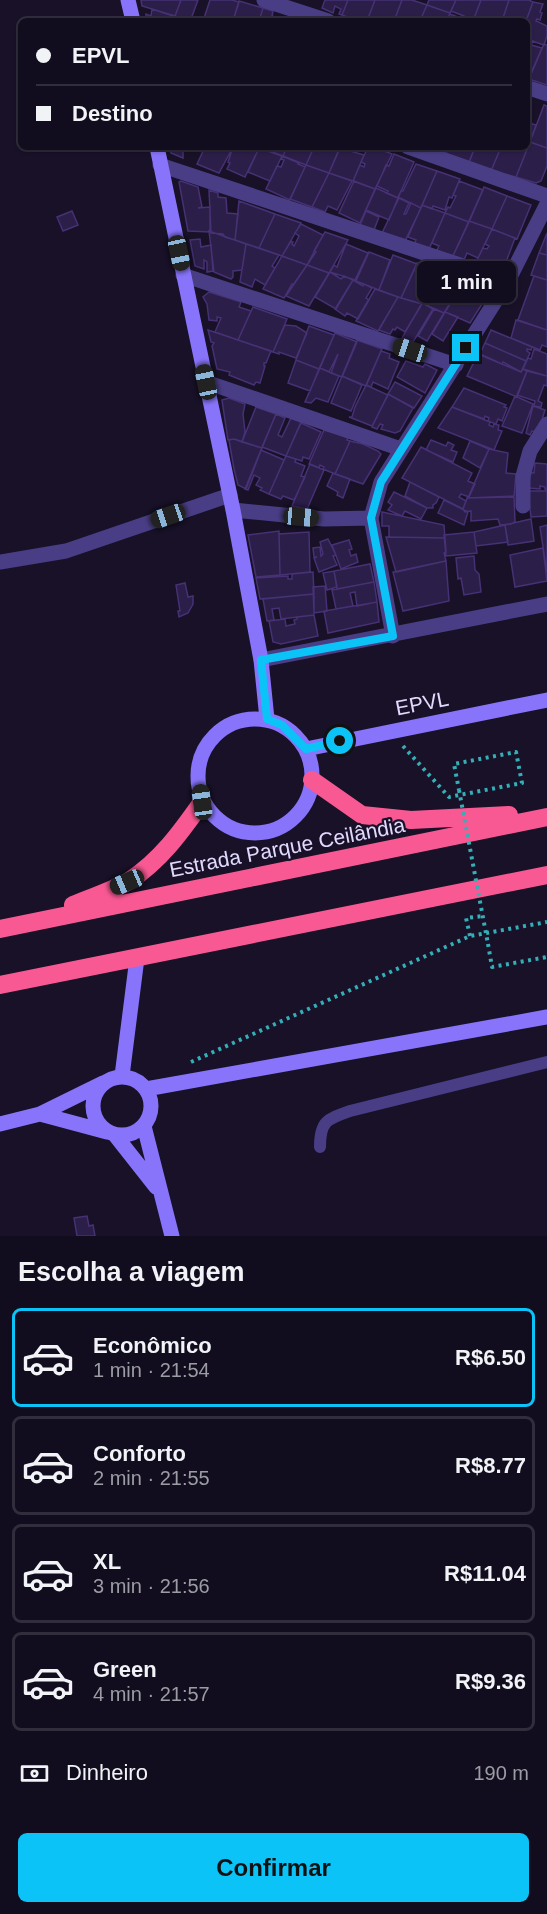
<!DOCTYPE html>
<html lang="pt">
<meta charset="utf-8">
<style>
:root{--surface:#120d1e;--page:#1b1627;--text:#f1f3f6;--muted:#9c9ca4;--line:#312d3c;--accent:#0cc3f7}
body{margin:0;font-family:Arial,sans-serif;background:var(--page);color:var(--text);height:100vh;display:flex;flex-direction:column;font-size:22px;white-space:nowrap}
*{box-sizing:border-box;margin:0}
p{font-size:20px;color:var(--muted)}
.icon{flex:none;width:33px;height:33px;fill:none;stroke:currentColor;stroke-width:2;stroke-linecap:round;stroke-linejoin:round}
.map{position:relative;height:1236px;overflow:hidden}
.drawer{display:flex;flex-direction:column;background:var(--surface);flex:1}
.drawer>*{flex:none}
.banner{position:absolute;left:18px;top:18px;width:512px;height:132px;border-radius:9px;box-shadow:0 2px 4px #0004,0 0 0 2px var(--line);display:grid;align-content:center;height:132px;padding:0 18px;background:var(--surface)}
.end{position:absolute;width:27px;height:27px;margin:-14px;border:8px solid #0cc3f7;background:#111;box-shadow:0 0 0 3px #111}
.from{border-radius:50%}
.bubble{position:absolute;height:42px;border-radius:9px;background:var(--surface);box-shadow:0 2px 4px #0004,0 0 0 2px var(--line);font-size:20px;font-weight:600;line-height:42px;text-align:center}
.car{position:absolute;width:18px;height:36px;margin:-18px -9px;border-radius:8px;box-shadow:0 0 4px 2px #0007;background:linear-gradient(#222 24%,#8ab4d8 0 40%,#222 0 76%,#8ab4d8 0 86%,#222 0)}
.banner b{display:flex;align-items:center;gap:21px;height:57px;font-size:22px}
.banner b+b{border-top:2px solid var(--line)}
.banner i{width:15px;height:15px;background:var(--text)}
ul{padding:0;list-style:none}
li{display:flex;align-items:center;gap:18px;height:99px;margin:0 12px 9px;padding:0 6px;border:3px solid var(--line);border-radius:9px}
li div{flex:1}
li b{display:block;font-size:22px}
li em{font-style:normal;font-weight:600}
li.selected{border-color:var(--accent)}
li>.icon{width:54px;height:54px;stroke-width:1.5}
h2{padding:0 18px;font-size:27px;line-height:72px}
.pay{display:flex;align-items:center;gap:15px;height:66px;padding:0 18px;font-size:22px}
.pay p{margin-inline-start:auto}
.cta{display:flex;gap:12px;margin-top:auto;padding:12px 18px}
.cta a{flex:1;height:69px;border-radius:9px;background:var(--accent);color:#111;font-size:24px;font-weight:600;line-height:69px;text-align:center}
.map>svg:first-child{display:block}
</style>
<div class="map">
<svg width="547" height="1236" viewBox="0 0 547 1236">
<rect width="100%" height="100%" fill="#181128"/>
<!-- building -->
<path fill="#2b1e49" stroke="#463174" stroke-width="1.5" d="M141 0H181L175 16 142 6Z
M181 0H198L191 19 196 21H189L175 16Z
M210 0H232L239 2 233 21H203Z
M325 0H348L342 15 339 14 341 9 335 6 333 13 322 8Z
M348 0H375L367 21H359L342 15Z
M375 0H402L394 21H367Z
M402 0H412L427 5 420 21H394Z
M429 0H456L450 13 427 5Z
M456 0H481L473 21 463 19 464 16 451 11Z
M481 0H509L502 21H473Z
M509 0H529L533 2 526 21H502Z
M239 1 263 8 259 21H233Z
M533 2 543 4 540 12 542 13 540 20 537 19 536 21 547 26V36L544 45 526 39V21Z
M427 5 450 13 447 21H420Z
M263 8 273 11 272 16 284 20V21H259Z
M152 9 176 17 175 21H146V14L151 16Z
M450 14 463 19 470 21H447Z
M526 39 533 41 531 45 542 48 528 80H526Z
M544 44 547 45V85L529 79Z
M544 105 547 106V148L530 142Z
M526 122 536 125 530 142 526 141Z
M526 141 530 142 516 177 491 171 501 147H526Z
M530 142 547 148V166L541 181 536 183 516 177Z
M170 147H183V158L171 153Z
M205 147H233L219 173 197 164Z
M233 147 259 148 245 177 227 169 230 163 228 162Z
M260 147H287L283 156Z
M287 147H314L306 165 283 156Z
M314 147H340L329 173 306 165Z
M368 147H374L392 154 375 189 353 181 360 165 364 167 365 164 361 162Z
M448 147H475L469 162 446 154Z
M475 147H501L491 171 469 163Z
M259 148 282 156 270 181 248 172Z
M340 148 364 155 353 181 329 173Z
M394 154 414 162 398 198 386 193 388 191 377 186 386 165 389 166Z
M282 156 299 163 298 164 305 167 290 200 266 189 277 166 281 167 284 160 281 159Z
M416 164 437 171 421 208 398 197 401 191H403Z
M306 165 329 173 312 207 290 199Z
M437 171 460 179 452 198 449 197 445 210 433 206 432 209 422 205Z
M329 173 352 181 337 210 328 206 325 212 312 207Z
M181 181 198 187 202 207 198 208 210 207V232L188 231 179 182Z
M354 181 375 189 360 223 339 213Z
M459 181 483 190 469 222 445 213 448 207 450 208 456 196 453 195Z
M484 187 507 196 492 229 469 221Z
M376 188 398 198 389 220 366 210Z
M209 190 218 193V197L226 198 227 213 238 214 235 240 225 237 223 234 211 233Z
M507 196 531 205 517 239 492 229Z
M399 198 409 203 404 214H406L411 203 421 208 405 241 382 233Z
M239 201 275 214 259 248 235 240Z
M422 205 445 213 429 249 414 244 416 240 408 237Z
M72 211 78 225 63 231 57 217Z
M366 211 379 217 374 230 360 225Z
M445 213 469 222 452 258 436 252 439 246 432 243Z
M275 214 301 223 282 256 259 248Z
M469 221 492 229 478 258 467 253 463 262 452 258Z
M301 224 323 235 307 265 282 256 291 241 293 242 292 244 294 246 299 236 295 233Z
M492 229 515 238 503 270 498 271 475 264 483 248 487 249 489 246 485 244Z
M209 231 246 244 242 270 233 271V277L231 279 214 272Z
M325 232 348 240 329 273 307 265 316 252 314 251Z
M547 233V255L539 253Z
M200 239 201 247 211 245 213 271 207 272V262L204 260V269L195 266 190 240Z
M246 244 279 255 272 266 275 268 265 285 255 279 252 287 240 282Z
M346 244 368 253 355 280 330 272 334 265 337 267Z
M369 252 390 260 379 290 356 281Z
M539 253 547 255V280L531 275Z
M393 255 417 264 401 298 379 290Z
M282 256 307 265 293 285 292 284 284 298 263 289Z
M417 263 442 272 430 291 427 290 422 299 424 300 422 304 401 298Z
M307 265 329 273 309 306 286 296Z
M330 272 341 279 344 276 353 280 336 309 315 297Z
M441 273 461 285 444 313 422 303 430 291 431 292 433 289 431 288Z
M534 276 547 280V330L518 320Z
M353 280 363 286 364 284 372 288 366 298 369 300 358 319 347 313 345 316 335 309Z
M464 282 470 286 465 295 482 304 470 323 445 312Z
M375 289 398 297 378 331 356 321Z
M209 292 241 302 239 307 251 311 238 340 215 332 221 318 217 317V321L209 320 207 304 203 297Z
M398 297 422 304 405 332 397 327 395 330 393 329 390 334 379 330Z
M422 303 433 309 413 342 402 338Z
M253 307 287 319 273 352 238 340Z
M434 309 444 313 427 341 418 336Z
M445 312 458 317 443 341 432 334Z
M516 320 547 330V347L542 345 540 350 511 338Z
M285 325 296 326 307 333 296 358 279 352V354L273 352Z
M309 326 334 335 319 369 296 360Z
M208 330 271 351 266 363H264V366H265L260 383 256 382 254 385 229 375 230 372 217 369 212 346 214 343 211 342Z
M491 330 532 347 531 350 527 349V351L530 353 526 361 485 343Z
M335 333 357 342 342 377 331 373 338 354 329 372 320 368Z
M357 340 382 349 366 386 342 376Z
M485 343 526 361 521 372 503 362 502 364 480 354Z
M534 349 547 354V376L523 369 528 358 531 359Z
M381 351 390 354 389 358 399 362 388 389 373 382 371 387 366 385Z
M478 354 521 372 523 369 527 371 517 397 467 376Z
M296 360 319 369 310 391 288 383Z
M406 361 423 367 425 364 437 370 425 393 397 377Z
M320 368 339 376 328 402 316 398 311 403 305 402Z
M527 371 547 376V386L544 385 538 401 542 403 541 407 534 406 535 401 517 395Z
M342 376 362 385 351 411 331 403Z
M395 382 422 396 414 408 388 394Z
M366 385 388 395 372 426 349 417H352L355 407Z
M464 388 506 405 504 407 507 408 502 421 498 419 496 424 488 421 489 418 485 416 484 419 452 407Z
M388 394 413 408 400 431 395 433 381 429 383 425 380 424 377 429 372 427Z
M515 396 533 404 522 433 502 426Z
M229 398 245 404 243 414 245 432 242 442 234 439 228 440 222 400Z
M533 406 545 410 538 433 532 431 530 435 526 433Z
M256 407 276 414 262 448 242 442Z
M452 407 490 422 489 425 493 427 494 424 499 425 498 430 502 431 494 450 438 428Z
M276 414 285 418 278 435 282 437 291 418 301 422 286 456 262 447Z
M301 423 321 432 309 459 303 457 302 461 286 456Z
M324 430 348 437 347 440 350 441 335 474 323 469 324 467 320 465 319 468 309 464Z
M234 439 262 448 246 489 238 485 234 469 229 440Z
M431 440 446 446 448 442 454 445 451 450 457 452 453 462 426 450Z
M350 441 363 444 378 451 381 454 363 484 335 474Z
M470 441 489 449 480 468 463 458Z
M421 447 472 473 468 481 475 484 469 497 461 494 459 497 466 501 463 509 402 478Z
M489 449 508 453 506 473 516 474 514 497 468 498Z
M261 450 284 460 269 494 260 490 262 488 256 485 260 478 254 475 248 490 245 489Z
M286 456 296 459 295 462 305 466 301 476 305 477 294 500 283 496 281 499 269 494Z
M535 463 547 464V490L545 489V487L540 486V489L528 488 531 472 534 473Z
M310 464 324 470 308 507 307 509 292 506Z
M333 473 350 479 343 498 337 495 338 492 327 486Z
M410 482 439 497 436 503 433 505V508H427L405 496Z
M528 491H547V516L531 517Z
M394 492 427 508 421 519 405 511 402 516 388 510 392 505 388 502Z
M514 496 515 522 511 524 500 525 498 519 471 521V511L465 512 463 509 467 498Z
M444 500 468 512 464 525 438 513Z
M382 512 444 525 445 538 389 537V526H382Z
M531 519 534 541 508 545 505 525Z
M505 525 508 542 476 546 474 532Z
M547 525V573L540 527Z
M279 531 280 575 256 577 248 535Z
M309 532 310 572 280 575 279 534Z
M474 532 477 553 446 556 444 535Z
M386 537 445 538 446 552 444 553 446 561 396 572Z
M328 539 336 555 333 556 337 565 319 572 314 558 317 557H314L313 548 320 547 321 556 323 554 320 542Z
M349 540 352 549 349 550 351 556 356 554 358 562 341 569 332 545Z
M543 548 547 581 515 587 510 555Z
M474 556 475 570 479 574 481 592 464 595 461 578 458 579 456 558Z
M446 561 449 601 403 611 393 572Z
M370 564 374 582 337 589 334 571Z
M334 571 337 587 327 590 323 573Z
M313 572 314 594 260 599 256 578 288 576V579H292V574Z
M374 582 377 602 357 606 355 592 350 593 353 606 336 609 332 590Z
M185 583 188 597 193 596V604L188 613 179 617 178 611H180L176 585Z
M325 586 327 611 314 613 313 587Z
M314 594V615L281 619 279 608 272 609 274 620 267 621 263 599Z
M377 602 379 622 328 633 324 611Z
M314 615 318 636 281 644 273 642 269 621 285 619 286 626 295 624 294 620 297 619V617Z
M87 1216 89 1226 93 1225 95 1236H77L74 1218Z"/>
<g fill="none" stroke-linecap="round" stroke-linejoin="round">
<!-- path -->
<path stroke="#34afb7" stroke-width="4" stroke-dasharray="3 4.5" stroke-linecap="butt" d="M403 746 449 797 522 783 516 752 454 764 459 790
M470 936 466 918 483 916
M488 944 492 967 547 957
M191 1062 470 936 547 922"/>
<!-- lane -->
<path stroke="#493e85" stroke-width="12" d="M320 1147C320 1121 327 1119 350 1111L547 1062"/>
<!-- street -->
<path stroke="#493e85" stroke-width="15" d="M264 0 328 21
M526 87 547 94
M408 147 547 196
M160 165 508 281
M183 275 456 365
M206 382 401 449
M523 506V476L530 451 547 424
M233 510 324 519 371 518
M0 562 66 551 230 495
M393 636 371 518 381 482 508 281 547 204
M261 660 547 604"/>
<!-- secondary -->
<path stroke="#8774fa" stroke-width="15" d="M128 0 133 21
M157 147 233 510 261 660 267 719
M198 776a57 57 0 1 1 114 0a57 57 0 1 1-114 0Z
M306 749 547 700
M122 1076 137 958
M93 1106a29 29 0 1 1 58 0a29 29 0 1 1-58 0Z
M146 1089 547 1017
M40 1114 107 1132
M0 1124 40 1114 103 1083
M144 1126 172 1236
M115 1135 156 1187"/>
<!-- highway -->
<path stroke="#f95993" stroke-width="18" d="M312 780 362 815 411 820 509 815
M73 905C91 897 112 891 129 881 160 861 181 832 202 802
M0 929 547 817
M0 985 547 875"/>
<!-- path-bridge -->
<path stroke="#34afb7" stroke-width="4" stroke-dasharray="3 4.5" stroke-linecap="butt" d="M459 790 488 944"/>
</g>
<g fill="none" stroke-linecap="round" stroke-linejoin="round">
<!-- route -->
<path stroke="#0cc3f7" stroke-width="8" d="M340 741 306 749 282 725 267 719 261 660 393 636 371 518 381 482 466 348"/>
</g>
<g text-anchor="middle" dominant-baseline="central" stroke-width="4.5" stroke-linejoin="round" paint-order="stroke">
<!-- street labels -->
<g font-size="21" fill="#e2dafe" stroke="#181128">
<text transform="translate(422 703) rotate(-11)">EPVL</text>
<text transform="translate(287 847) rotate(-11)">Estrada Parque Ceilândia</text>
</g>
</g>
</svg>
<i class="end from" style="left:340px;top:741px"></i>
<i class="end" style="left:466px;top:348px"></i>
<div class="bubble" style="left:417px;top:261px;width:99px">1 min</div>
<i class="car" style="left:179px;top:253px;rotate:168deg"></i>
<i class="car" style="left:410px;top:350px;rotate:288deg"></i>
<i class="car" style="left:206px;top:382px;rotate:348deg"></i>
<i class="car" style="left:168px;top:516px;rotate:251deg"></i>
<i class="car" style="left:301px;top:517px;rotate:95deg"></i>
<i class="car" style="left:202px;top:802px;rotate:352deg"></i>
<i class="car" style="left:127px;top:882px;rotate:247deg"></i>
<div class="banner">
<b><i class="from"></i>EPVL</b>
<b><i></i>Destino</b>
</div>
</div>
<section class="drawer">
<h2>Escolha a viagem</h2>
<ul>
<li class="selected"><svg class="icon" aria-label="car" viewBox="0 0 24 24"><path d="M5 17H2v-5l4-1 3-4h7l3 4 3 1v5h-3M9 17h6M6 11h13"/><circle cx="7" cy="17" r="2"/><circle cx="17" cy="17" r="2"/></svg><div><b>Econômico</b><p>1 min · 21:54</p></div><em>R$6.50</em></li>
<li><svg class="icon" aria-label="car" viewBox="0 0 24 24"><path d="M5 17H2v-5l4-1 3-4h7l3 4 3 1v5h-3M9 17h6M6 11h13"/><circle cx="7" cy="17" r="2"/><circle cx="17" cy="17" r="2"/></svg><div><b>Conforto</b><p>2 min · 21:55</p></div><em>R$8.77</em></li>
<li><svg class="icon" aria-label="car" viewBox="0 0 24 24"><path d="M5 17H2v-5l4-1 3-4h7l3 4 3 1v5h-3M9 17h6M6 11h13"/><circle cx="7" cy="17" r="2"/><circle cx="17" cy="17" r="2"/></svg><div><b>XL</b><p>3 min · 21:56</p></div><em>R$11.04</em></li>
<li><svg class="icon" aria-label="car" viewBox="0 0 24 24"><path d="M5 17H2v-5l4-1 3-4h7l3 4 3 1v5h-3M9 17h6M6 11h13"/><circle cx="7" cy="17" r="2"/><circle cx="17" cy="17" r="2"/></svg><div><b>Green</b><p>4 min · 21:57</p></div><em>R$9.36</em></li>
</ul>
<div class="pay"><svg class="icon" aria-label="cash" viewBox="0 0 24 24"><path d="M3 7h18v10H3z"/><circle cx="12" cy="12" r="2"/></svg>Dinheiro<p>190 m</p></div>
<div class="cta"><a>Confirmar</a></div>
</section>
